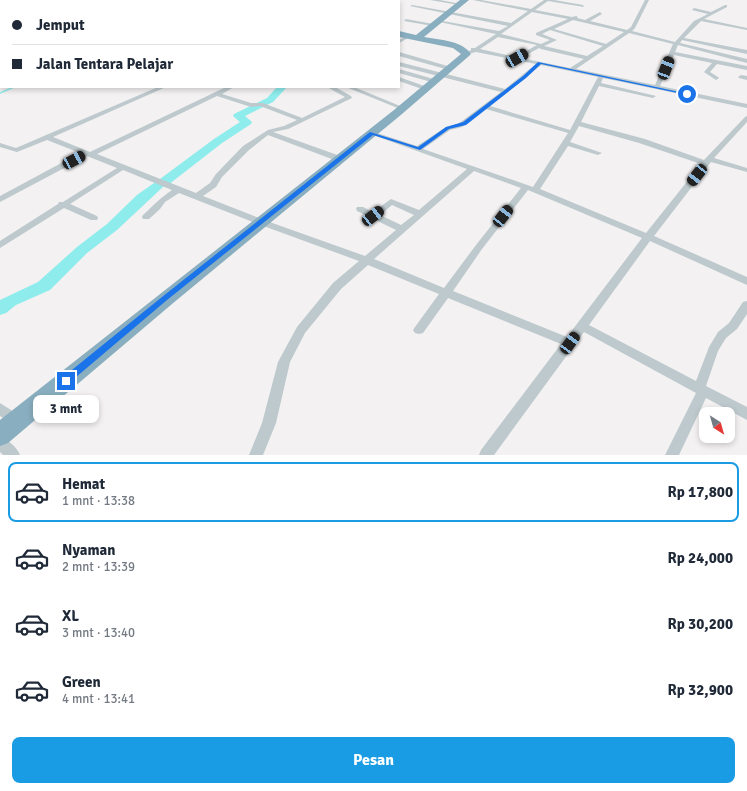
<!DOCTYPE html>
<html lang="id">
<meta charset="utf-8">
<style>
:root{--surface:#fff;--page:#f2f2f3;--text:#1f2937;--muted:#747a83;--line:#e0e1e3;--accent:#1a9ce4}
body{margin:0;font-family:Signika,sans-serif;background:var(--page);color:var(--text);height:100vh;display:flex;flex-direction:column;font-size:15px;white-space:nowrap}
*{box-sizing:border-box;margin:0}
p{font-size:13px;color:var(--muted)}
.icon{flex:none;width:22px;height:22px;fill:none;stroke:currentColor;stroke-width:2;stroke-linecap:round;stroke-linejoin:round}
.map{position:relative;height:455px;overflow:hidden}
.panel{display:flex;flex-direction:column;background:var(--surface);flex:1}
.panel>*{flex:none}
.guide{position:absolute;left:0px;top:0px;width:400px;height:88px;box-shadow:0 2px 6px #0003;display:grid;align-content:center;height:88px;padding:0 12px;background:var(--surface)}
.needle{width:26px;rotate:143deg}
.buttons{position:absolute;left:699px;top:407px;display:grid;gap:8px}
.buttons a{display:grid;place-items:center;width:36px;height:36px;border-radius:8px;background:var(--surface);box-shadow:0 2px 6px #0003;font-size:20px}
.end{position:absolute;width:18px;height:18px;margin:-9px;border:5px solid #1a73e8;background:#fff;box-shadow:0 0 0 2px #fff}
.from{border-radius:50%}
.bubble{position:absolute;height:28px;border-radius:8px;background:var(--surface);box-shadow:0 2px 6px #0003;font-size:13px;font-weight:800;line-height:28px;text-align:center}
.car{position:absolute;width:12px;height:24px;margin:-12px -6px;border-radius:5px;box-shadow:0 0 3px 1px #0007;background:linear-gradient(#222 24%,#8ab4d8 0 40%,#222 0 76%,#8ab4d8 0 86%,#222 0)}
.guide b{display:flex;align-items:center;gap:14px;height:38px;font-size:15px}
.guide b+b{border-top:1px solid var(--line)}
.guide i{width:10px;height:10px;background:var(--text)}
ul{padding:7px 0 0;list-style:none}
li{display:flex;align-items:center;gap:12px;height:60px;margin:0 8px 6px;padding:0 4px;border:2px solid transparent;border-radius:8px}
li div{flex:1}
li b{display:block;font-size:15px}
li em{font-style:normal;font-weight:800}
li.active{border-color:var(--accent)}
li>.icon{width:36px;height:36px;stroke-width:1.5}
.action{display:flex;gap:8px;margin-top:auto;padding:8px 12px}
.action a{flex:1;height:46px;border-radius:8px;background:var(--accent);color:#fff;font-size:16px;font-weight:800;line-height:46px;text-align:center}
.map>svg:first-child{display:block}
</style>
<div class="map">
<svg width="747" height="455" viewBox="0 0 747 455">
<rect width="100%" height="100%" fill="#f3f1f1"/>
<g fill="none" stroke-linecap="round" stroke-linejoin="round">
<!-- stream -->
<path stroke="#8eecec" stroke-width="1.5" d="M229 1 232 0
M0 93 14 87"/>
<!-- river -->
<path fill="#8eecec" fill-rule="evenodd" d="M30 0H38L39 1H31Z
M277 87H287L273 102 245 116 252 122 251 124 222 143 168 185 164 186 117 230 87 253 50 290 16 305 6 313 0 315V300L38 282 77 247 107 224 137 195 154 183 158 182 160 179 214 139 240 122 233 116 234 114 267 98Z"/>
<!-- street -->
<path fill="#bdc9cd" fill-rule="evenodd" d="M93 0H101L102 1H94Z
M306 0H312L313 1H307Z
M430 0H440L461 4 459 5Z
M473 0H481L531 9 544 0H554L583 5 584 7 548 1 535 10 572 17 576 16 578 17 577 18 585 20 600 12 602 14 590 21 627 30 631 27 645 0H649L635 28 632 31 675 42 694 21 708 14 692 10 694 8 711 12 725 5H727V7L704 19 747 28V30L701 21 684 38 747 50V54L682 40 680 43 747 59V63L678 45 675 52 747 66V70L717 64 710 72 718 77 719 78 716 80 704 72 712 63 674 55 660 86 747 104V108L603 78 601 83 656 96 653 98 599 86 581 122 645 139 704 160 745 117 747 116V122L714 158 747 168V172L711 162 654 236 747 277V285L650 241 589 325 696 381 709 347 718 332 729 323 743 302 747 301V314L737 329 726 338 718 351 706 386 747 407V420L706 398 679 455H665L696 393 584 332 494 455H479L481 450 561 344 448 298 423 333 419 334 415 333 413 330 415 327 439 294 368 265 341 289 305 333 290 362 276 423 263 455H249L262 423 278 362 297 327 333 283 359 261 258 224 179 193 165 202 160 209 149 219H143L142 217 143 215C154 205 160 198 172 190L123 170 70 204 97 216 98 218 97 220H91L64 208 0 248V241L58 204 59 202H63L117 168 87 156 0 202V196L80 153 47 140 17 152 0 147V143L16 148 158 87H166L53 137 90 152 226 87H234L222 94 251 103H263L302 118 345 97 327 87H335L351 96 352 98 288 129 273 132 343 157V161H337L268 135 249 150 222 177 216 187 203 196 264 220 365 256 396 230 357 211 356 209 357 207H363L373 212 391 199 419 210 467 169 370 134V132H374L417 146 446 127 458 124 501 92 399 66V62L505 89 536 64 476 52 464 55V53L471 50V48H475L496 34 435 21 437 20 499 31 508 26 410 6 412 5 511 23 528 11ZM532 12 568 19 536 33V35L550 40 541 44 501 34ZM573 20 624 32 606 44 554 29ZM550 30 603 46 587 56 544 46 557 40 542 34ZM629 33 673 44 655 85 576 69ZM498 37 537 45 516 57 480 49ZM539 48 541 49 584 59 570 68 521 58ZM541 65 598 77 570 130 490 106ZM217 96 251 107 260 106 297 120 284 126 268 130 243 146 216 174 210 183 196 193 97 154ZM486 109 568 133 533 187 423 149 450 130 462 127ZM579 126 639 143 701 164 646 233 540 189 568 146 598 155 602 153 570 142ZM474 171 521 188 476 245 444 288 374 259ZM528 190 642 238 567 337 453 291 482 249ZM392 205 414 215 401 225 380 215Z
M406 19 433 24 435 25 433 26 404 21Z
M0 24H1V26H0Z
M408 35 412 36 399 43V40Z
M0 37H1V40H0Z
M0 44H1V48H0Z
M399 52 451 67 452 68 449 70 399 56Z
M1 59V63L0 64V60Z
M399 69 437 80 438 81 435 83 399 73Z
M741 75 747 76V80L739 78 738 77Z
M399 77 427 87 428 88 425 90 399 81Z
M346 87H354L405 108 400 109Z
M0 403 22 417 24 421 22 425 17 427 0 416Z
M0 436C8 440 17 447 20 455H3L0 452Z"/>
<!-- highway -->
<path fill="#89aebf" fill-rule="evenodd" d="M240 0H251L252 1H241Z
M460 0H469L424 37C440 40 461 40 471 54L469 56 402 114 172 304 8 443 0 446V420L394 110 461 54 453 48 399 37V31L416 35Z"/>
</g>
<!-- route -->
<path fill="#1a73e8" d="M538 62 689 94 687 95 541 64 526 78 466 125 449 129 420 150 373 135 167 300 69 383H62L61 381 62 378 162 297 370 132 418 147 446 127 463 122 523 76Z"/>
</svg>
<div class="buttons">
<a><svg class="needle" viewBox="-14 -14 28 28"><path d="M0-13l5 13h-10z" fill="#e53935"/><path d="M0 13l5-13h-10z" fill="#747a83"/></svg></a>
</div>
<i class="end from" style="left:687px;top:94px"></i>
<i class="end" style="left:66px;top:381px"></i>
<div class="bubble" style="left:33px;top:395px;width:66px">3 mnt</div>
<i class="car" style="left:517px;top:58px;rotate:60deg"></i>
<i class="car" style="left:666px;top:68px;rotate:21deg"></i>
<i class="car" style="left:74px;top:160px;rotate:62deg"></i>
<i class="car" style="left:697px;top:175px;rotate:218deg"></i>
<i class="car" style="left:373px;top:216px;rotate:52deg"></i>
<i class="car" style="left:503px;top:216px;rotate:38deg"></i>
<i class="car" style="left:570px;top:343px;rotate:36deg"></i>
<div class="guide">
<b><i class="from"></i>Jemput</b>
<b><i></i>Jalan Tentara Pelajar</b>
</div>
</div>
<section class="panel">
<ul>
<li class="active"><svg class="icon" aria-label="car" viewBox="0 0 24 24"><path d="M5 17H2v-5l4-1 3-4h7l3 4 3 1v5h-3M9 17h6M6 11h13"/><circle cx="7" cy="17" r="2"/><circle cx="17" cy="17" r="2"/></svg><div><b>Hemat</b><p>1 mnt · 13:38</p></div><em>Rp 17,800</em></li>
<li><svg class="icon" aria-label="car" viewBox="0 0 24 24"><path d="M5 17H2v-5l4-1 3-4h7l3 4 3 1v5h-3M9 17h6M6 11h13"/><circle cx="7" cy="17" r="2"/><circle cx="17" cy="17" r="2"/></svg><div><b>Nyaman</b><p>2 mnt · 13:39</p></div><em>Rp 24,000</em></li>
<li><svg class="icon" aria-label="car" viewBox="0 0 24 24"><path d="M5 17H2v-5l4-1 3-4h7l3 4 3 1v5h-3M9 17h6M6 11h13"/><circle cx="7" cy="17" r="2"/><circle cx="17" cy="17" r="2"/></svg><div><b>XL</b><p>3 mnt · 13:40</p></div><em>Rp 30,200</em></li>
<li><svg class="icon" aria-label="car" viewBox="0 0 24 24"><path d="M5 17H2v-5l4-1 3-4h7l3 4 3 1v5h-3M9 17h6M6 11h13"/><circle cx="7" cy="17" r="2"/><circle cx="17" cy="17" r="2"/></svg><div><b>Green</b><p>4 mnt · 13:41</p></div><em>Rp 32,900</em></li>
</ul>
<div class="action"><a>Pesan</a></div>
</section>
